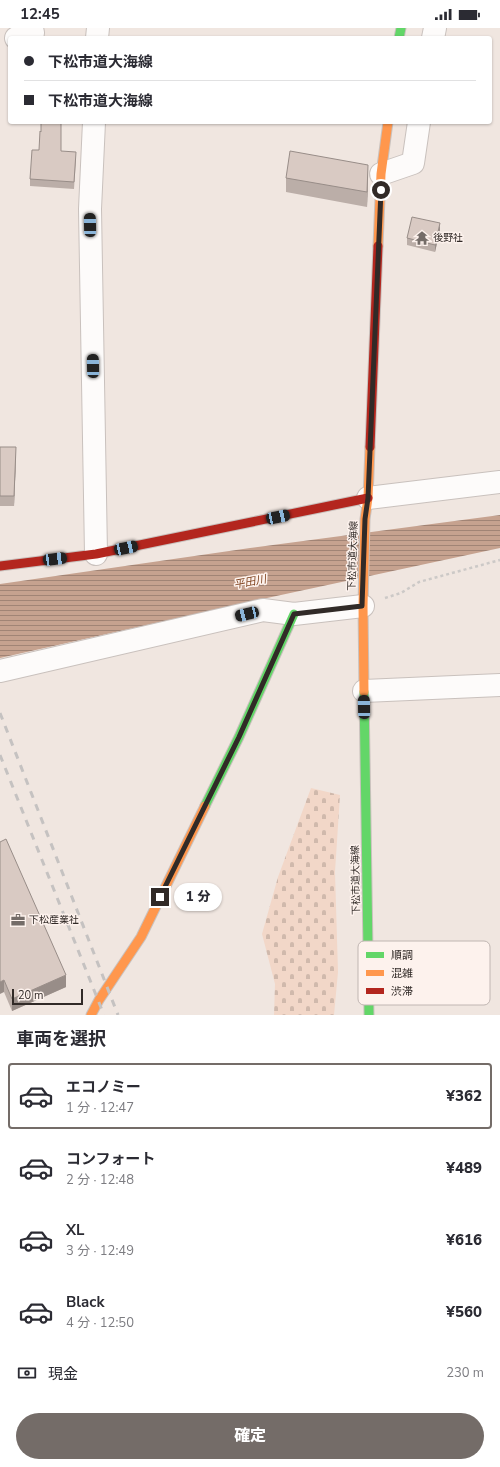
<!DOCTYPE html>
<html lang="ja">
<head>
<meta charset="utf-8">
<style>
	body { margin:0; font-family:"Nunito Sans","Noto Sans JP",sans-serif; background:#f7f7f7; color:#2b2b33; height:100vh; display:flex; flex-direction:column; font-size:15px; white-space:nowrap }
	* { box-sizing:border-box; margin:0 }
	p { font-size:13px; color:#7c7c81 }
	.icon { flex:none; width:22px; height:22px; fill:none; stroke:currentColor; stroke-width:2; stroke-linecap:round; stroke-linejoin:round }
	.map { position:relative; height:987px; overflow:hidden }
	.details { display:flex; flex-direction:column; background:#fff; flex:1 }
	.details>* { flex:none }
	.banner { position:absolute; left:8px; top:8px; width:484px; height:88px; border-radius:4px; box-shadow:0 1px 3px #0004; display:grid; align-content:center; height:88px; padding:0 16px; background:#fff }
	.scale { position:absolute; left:12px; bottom:10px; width:71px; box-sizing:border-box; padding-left:4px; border:2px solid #312a27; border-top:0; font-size:11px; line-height:14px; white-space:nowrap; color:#312a27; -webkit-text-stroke:3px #fdf2ed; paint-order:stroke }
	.end { position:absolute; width:18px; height:18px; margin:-9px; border:5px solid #312a27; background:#fff; box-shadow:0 0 0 2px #fff }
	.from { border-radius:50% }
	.bubble { position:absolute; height:28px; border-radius:14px; background:#fff; box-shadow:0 1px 3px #0004; font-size:13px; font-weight:800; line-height:28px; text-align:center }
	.car { position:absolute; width:12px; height:24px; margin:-12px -6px; border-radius:5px; box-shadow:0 0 3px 1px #0007; background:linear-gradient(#222 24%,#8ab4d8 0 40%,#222 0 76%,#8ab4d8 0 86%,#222 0) }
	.banner b { display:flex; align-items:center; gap:14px; height:38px; font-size:15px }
	.banner b+b { border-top:1px solid #e1e1e2 }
	.banner i { width:10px; height:10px; background:#2b2b33 }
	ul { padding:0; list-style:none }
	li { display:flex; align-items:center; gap:12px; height:66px; margin:0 8px 6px; padding:0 8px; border:2px solid transparent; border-radius:4px }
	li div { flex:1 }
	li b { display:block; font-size:15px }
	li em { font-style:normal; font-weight:800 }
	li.selected { border-color:#746c68 }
	li>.icon { width:36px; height:36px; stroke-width:1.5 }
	h2 { padding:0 16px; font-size:18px; line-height:48px }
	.pay { display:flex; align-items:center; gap:10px; height:44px; padding:0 16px; font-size:15px }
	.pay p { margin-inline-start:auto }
	.cta { display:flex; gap:8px; margin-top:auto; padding:8px 16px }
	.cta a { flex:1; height:46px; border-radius:24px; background:#746c68; color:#fff; font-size:16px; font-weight:800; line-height:46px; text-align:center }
	.status { display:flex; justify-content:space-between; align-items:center; height:28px; padding:0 20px; background:#fff; direction:ltr }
	.status svg { height:11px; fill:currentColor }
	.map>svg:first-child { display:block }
</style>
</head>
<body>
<div class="status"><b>12:45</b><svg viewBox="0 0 49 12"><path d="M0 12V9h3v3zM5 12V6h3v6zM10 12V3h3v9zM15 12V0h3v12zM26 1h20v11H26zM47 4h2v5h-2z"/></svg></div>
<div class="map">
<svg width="500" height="987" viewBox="0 0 500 987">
	<defs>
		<pattern id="cemetery-stones" width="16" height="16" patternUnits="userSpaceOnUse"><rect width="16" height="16" fill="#f2d7c8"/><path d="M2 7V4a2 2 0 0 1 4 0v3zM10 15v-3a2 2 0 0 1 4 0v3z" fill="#d0b9ac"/></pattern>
		<pattern id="water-rules" width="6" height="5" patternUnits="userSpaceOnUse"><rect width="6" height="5" fill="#c6a28f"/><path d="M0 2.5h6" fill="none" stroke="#a18475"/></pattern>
	</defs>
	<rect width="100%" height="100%" fill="#f0e6e0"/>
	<!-- cemetery -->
	<polygon fill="url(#cemetery-stones)" points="311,760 340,767 335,844 338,944 334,987 274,987 275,956 262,906 278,849"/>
	<!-- water -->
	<polygon fill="url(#water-rules)" points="500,487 500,520 267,570 0,630 0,556 250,520"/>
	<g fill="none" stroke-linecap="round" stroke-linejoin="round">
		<defs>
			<g id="street">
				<polyline points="16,10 33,5 32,0"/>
				<polyline points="97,10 98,0"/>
				<polyline points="433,10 435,0"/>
				<polyline points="94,94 90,181 96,526"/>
				<polyline points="381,146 413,135 419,94"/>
				<polyline points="368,470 500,454"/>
				<polyline points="0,643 263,582 294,586 363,578"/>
				<polyline points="364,663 500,657"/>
			</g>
			<g id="fast">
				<polyline points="399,10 401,0"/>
				<polyline points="364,664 369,987"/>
				<polyline points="205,778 239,709 294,586"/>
			</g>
			<g id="slow">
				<polyline points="378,218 381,146 388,94"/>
				<polyline points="364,664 363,578 365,491 368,470 370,419"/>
				<polyline points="91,987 99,972 141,909 205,778"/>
			</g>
			<g id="jam">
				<polyline points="370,419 378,218"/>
				<polyline points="0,538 96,526 368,470"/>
			</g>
		</defs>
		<!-- street casing -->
		<use href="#street" stroke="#c9c1bd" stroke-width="24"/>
		<!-- fast casing -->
		<use href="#fast" stroke="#c9c1bd" stroke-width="11"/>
		<!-- slow casing -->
		<use href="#slow" stroke="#c9c1bd" stroke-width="11"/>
		<!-- jam casing -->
		<use href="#jam" stroke="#c9c1bd" stroke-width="11"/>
		<!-- path -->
		<polyline stroke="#ccc9c7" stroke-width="2.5" stroke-dasharray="3 3" stroke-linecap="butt" points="385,570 401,565 419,554 500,532"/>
		<!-- street -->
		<use href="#street" stroke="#fdfbfa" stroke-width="22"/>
		<!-- fast -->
		<use href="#fast" stroke="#63d668" stroke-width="9"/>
		<!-- slow -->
		<use href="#slow" stroke="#ff974d" stroke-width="9"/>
		<!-- jam -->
		<use href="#jam" stroke="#b3261e" stroke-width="9"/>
		<!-- rail -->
		<g stroke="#c5c2c1" stroke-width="3" stroke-dasharray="7 7" stroke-linecap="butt">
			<polyline points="0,685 118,987"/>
			<polyline points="0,727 104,987"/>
		</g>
	</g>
	<!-- wall -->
	<g fill="#bbaea8">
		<polygon points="61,123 76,131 74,161 30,158 30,151"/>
		<polygon points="286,150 368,152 367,179 286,164"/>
		<polygon points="440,202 435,224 407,217 407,210"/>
		<polygon points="0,419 16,429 14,478 0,478"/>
		<polygon points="0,814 66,959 12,983 4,964"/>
	</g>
	<!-- shaded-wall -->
	<g fill="#988d88">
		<polygon points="368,137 368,152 367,179 367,164"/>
		<polygon points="440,195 440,202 435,224 435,217"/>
		<polygon points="16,419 16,429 14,478 14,468"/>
		<polygon points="66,947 66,959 12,983 12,971"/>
		<polygon points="4,952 4,964 0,966 0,954"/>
	</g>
	<!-- building -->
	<g fill="#d9cac3" stroke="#988d88">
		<polygon points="41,94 61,94 61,123 76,124 74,154 30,151 32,122 39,122 40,103 41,104"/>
		<polygon points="290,123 368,137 367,164 286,150"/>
		<polygon points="412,189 440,195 435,217 407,210"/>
		<polygon points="0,419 16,419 14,468 0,468"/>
		<polygon points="6,811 66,947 12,971 4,952 0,954 0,814"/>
	</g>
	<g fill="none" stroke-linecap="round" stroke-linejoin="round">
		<!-- route -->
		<polyline stroke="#312a27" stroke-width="5" points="160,869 239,709 294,586 362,578 365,491 368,470 381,162"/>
	</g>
	<!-- icons -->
	<defs>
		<symbol id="temple-bare" viewBox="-9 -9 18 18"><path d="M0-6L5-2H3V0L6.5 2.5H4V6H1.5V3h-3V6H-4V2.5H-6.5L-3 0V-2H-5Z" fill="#746c68" stroke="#fdf2ed" stroke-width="2.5" paint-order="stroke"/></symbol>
		<symbol id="office-bare" viewBox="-9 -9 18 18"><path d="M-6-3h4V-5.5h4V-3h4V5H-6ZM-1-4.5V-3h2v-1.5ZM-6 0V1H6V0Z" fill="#746c68" stroke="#fdf2ed" stroke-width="2.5" paint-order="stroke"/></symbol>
	</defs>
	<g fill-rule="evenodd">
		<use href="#temple-bare" x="412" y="200" width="20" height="20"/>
		<use href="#office-bare" x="8" y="882" width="20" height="20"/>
	</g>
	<g text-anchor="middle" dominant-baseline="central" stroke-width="3" stroke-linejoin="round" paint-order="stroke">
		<!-- poi labels -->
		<g font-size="10" fill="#312a27" stroke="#fdf2ed" text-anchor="start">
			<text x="433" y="210">後野社</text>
			<text x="29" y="892">下松産業社</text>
		</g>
		<!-- street labels -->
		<g font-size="10" fill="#312a27" stroke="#fdf2ed">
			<text transform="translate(353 528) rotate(-88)">下松市道大海線</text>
			<text transform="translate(356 852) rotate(-91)">下松市道大海線</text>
		</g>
		<!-- water labels -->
		<g font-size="11" font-style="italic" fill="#7d3f1a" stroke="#fdf2ed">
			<text transform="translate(250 554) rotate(-11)">平田川</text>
		</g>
	</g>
	<!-- legend -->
	<rect x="358" y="913" width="132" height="64" rx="6" fill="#fdf2ed" stroke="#c0b6b2" stroke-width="1"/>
	<rect x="366" y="924" width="18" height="6" fill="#63d668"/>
	<rect x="366" y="942" width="18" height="6" fill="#ff974d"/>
	<rect x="366" y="960" width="18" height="6" fill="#b3261e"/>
	<g font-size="11" fill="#312a27">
		<text x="391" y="931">順調</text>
		<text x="391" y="949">混雑</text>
		<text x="391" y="967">渋滞</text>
	</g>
</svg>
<div class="scale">20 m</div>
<i class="end from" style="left:381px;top:162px"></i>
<i class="end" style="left:160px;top:869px"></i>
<div class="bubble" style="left:174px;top:855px;width:48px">1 分</div>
<i class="car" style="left:90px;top:197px;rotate:359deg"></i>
<i class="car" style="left:93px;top:338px;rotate:359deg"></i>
<i class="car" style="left:278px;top:489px;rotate:78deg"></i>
<i class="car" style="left:126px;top:520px;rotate:78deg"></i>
<i class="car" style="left:55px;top:531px;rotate:83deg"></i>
<i class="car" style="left:247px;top:586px;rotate:257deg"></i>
<i class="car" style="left:364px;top:679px;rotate:359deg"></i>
<div class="banner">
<b><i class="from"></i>下松市道大海線</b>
<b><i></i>下松市道大海線</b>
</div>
</div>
<section class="details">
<h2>車両を選択</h2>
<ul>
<li class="selected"><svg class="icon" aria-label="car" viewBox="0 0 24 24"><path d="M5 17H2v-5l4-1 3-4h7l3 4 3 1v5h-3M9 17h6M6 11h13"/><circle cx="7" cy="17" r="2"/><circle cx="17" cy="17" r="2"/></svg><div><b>エコノミー</b><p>1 分 · 12:47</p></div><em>¥362</em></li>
<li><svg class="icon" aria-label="car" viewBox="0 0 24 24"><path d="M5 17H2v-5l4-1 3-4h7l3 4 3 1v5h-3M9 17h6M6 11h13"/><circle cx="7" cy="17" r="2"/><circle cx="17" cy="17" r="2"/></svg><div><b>コンフォート</b><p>2 分 · 12:48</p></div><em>¥489</em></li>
<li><svg class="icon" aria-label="car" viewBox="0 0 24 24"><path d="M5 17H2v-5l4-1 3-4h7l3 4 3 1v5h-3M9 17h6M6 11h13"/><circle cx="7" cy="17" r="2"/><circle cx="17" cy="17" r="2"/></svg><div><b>XL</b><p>3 分 · 12:49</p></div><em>¥616</em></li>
<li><svg class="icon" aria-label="car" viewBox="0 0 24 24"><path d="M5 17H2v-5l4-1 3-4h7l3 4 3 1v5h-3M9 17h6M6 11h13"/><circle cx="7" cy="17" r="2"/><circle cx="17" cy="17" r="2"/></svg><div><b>Black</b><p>4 分 · 12:50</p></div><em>¥560</em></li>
</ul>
<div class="pay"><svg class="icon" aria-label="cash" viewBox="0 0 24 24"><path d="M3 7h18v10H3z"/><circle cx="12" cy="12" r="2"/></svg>現金<p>230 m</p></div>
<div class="cta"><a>確定</a></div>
</section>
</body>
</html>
